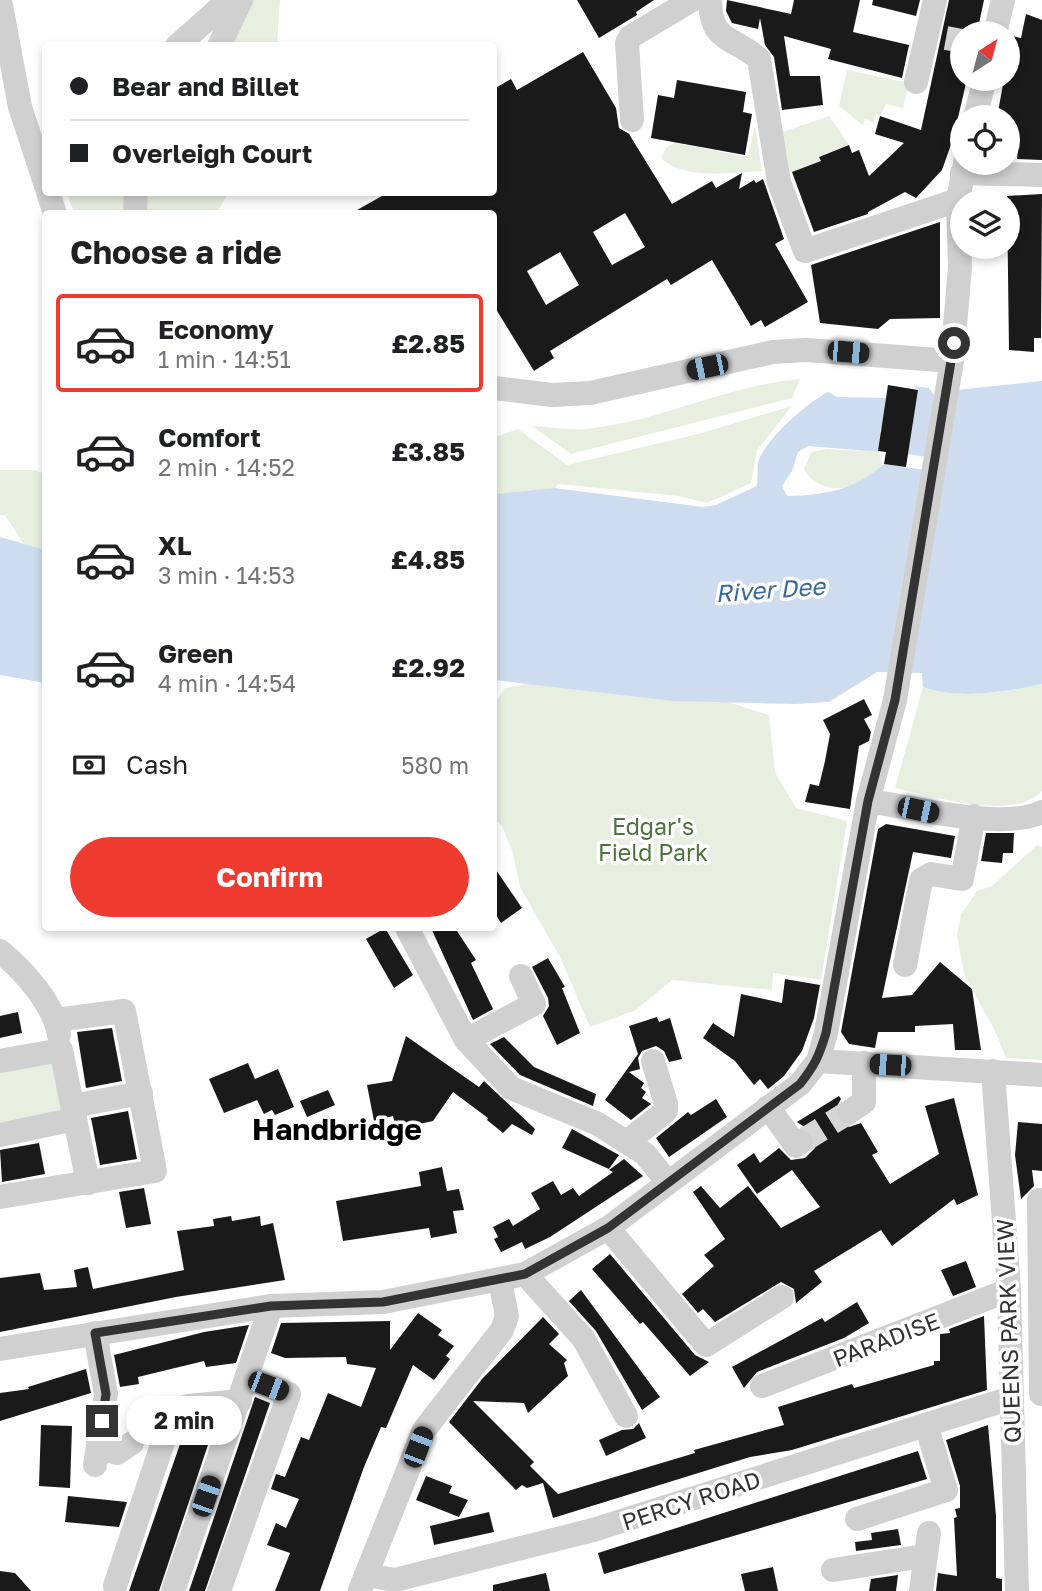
<!DOCTYPE html>
<html lang="en">
<head>
<meta charset="utf-8">
<style>
	body { margin:0; font-family:"Golos Text",sans-serif; background:#f6f6f6; color:#202124; height:100vh; display:flex; flex-direction:column; font-size:26px; white-space:nowrap }
	* { box-sizing:border-box; margin:0 }
	p { font-size:23px; color:#757577 }
	.icon { flex:none; width:38px; height:38px; fill:none; stroke:currentColor; stroke-width:2; stroke-linecap:round; stroke-linejoin:round }
	.map { position:relative; flex:1; overflow:hidden }
	.drawer { position:absolute; left:42px; top:210px; width:455px; height:721px; display:flex; flex-direction:column; background:#fff; border-radius:7px; box-shadow:0 4px 10px #0003 }
	.drawer>* { flex:none }
	.hud { position:absolute; left:42px; top:42px; width:455px; height:154px; border-radius:7px; box-shadow:0 4px 10px #0003; display:grid; align-content:center; height:154px; padding:0 28px; background:#fff }
	.needle { width:46px; rotate:36deg }
	.tools { position:absolute; left:950px; top:21px; display:grid; gap:14px }
	.tools a { display:grid; place-items:center; width:70px; height:70px; border-radius:50%; background:#fff; box-shadow:0 4px 10px #0003; font-size:35px }
	.end { position:absolute; width:32px; height:32px; margin:-16px; border:9px solid #333; background:#fff; box-shadow:0 0 0 4px #fff }
	.from { border-radius:50% }
	.bubble { position:absolute; height:49px; border-radius:24px; background:#fff; box-shadow:0 4px 10px #0003; font-size:23px; font-weight:700; line-height:49px; text-align:center }
	.car { position:absolute; width:21px; height:42px; margin:-21px -10px; border-radius:9px; box-shadow:0 0 5px 2px #0007; background:linear-gradient(#222 24%,#8ab4d8 0 40%,#222 0 76%,#8ab4d8 0 86%,#222 0) }
	.hud b { display:flex; align-items:center; gap:24px; height:66px; font-size:26px }
	.hud b+b { border-top:2px solid #e0e0e0 }
	.hud i { width:18px; height:18px; background:#202124 }
	ul { padding:0; list-style:none }
	li { display:flex; align-items:center; gap:21px; height:98px; margin:0 14px 10px; padding:0 14px; border:4px solid transparent; border-radius:7px }
	li div { flex:1 }
	li b { display:block; font-size:26px }
	li em { font-style:normal; font-weight:700 }
	li.on { border-color:#ef3b2f }
	li>.icon { width:63px; height:63px; stroke-width:1.5 }
	h2 { padding:0 28px; font-size:32px; line-height:84px }
	.pay { display:flex; align-items:center; gap:18px; height:77px; padding:0 28px; font-size:26px }
	.pay p { margin-inline-start:auto }
	.action { display:flex; gap:14px; margin-top:auto; padding:14px 28px }
	.action a { flex:1; height:80px; border-radius:42px; background:#ef3b2f; color:#fff; font-size:28px; font-weight:700; line-height:80px; text-align:center }
	.map>svg:first-child { display:block }
</style>
</head>
<body>
<div class="map">
<svg width="1042" height="1591" viewBox="0 0 1042 1591">
	<rect width="100%" height="100%" fill="#fff"/>
	<!-- green -->
	<g fill="#e7efe1">
		<polygon points="250,0 280,0 277,45 226,46"/>
		<polygon points="847,70 909,83 903,108 886,104 880,116 876,114 874,122 865,119 863,125 839,106"/>
		<polygon points="829,116 849,145 819,156 821,161 790,173 783,132"/>
		<path d="M755 125 762 171C732 173 683 180 661 158L666 148 675 143 748 157Z"/>
		<polygon points="67,193 127,193 125,213 74,213"/>
		<polygon points="142,193 228,193 217,213 139,214"/>
		<path d="M800 379 792 398 571 454 532 426C550 427 569 430 586 429 659 422 728 385 800 379Z"/>
		<polygon points="792,406 757,450 751,483 707,503 678,496 558,484 555,488 494,494 494,437 518,429 567,465 698,434"/>
		<path d="M827 449 879 452 882 465C863 492 822 498 804 470L811 452Z"/>
		<polygon points="0,470 34,470 45,474 45,550 24,544 5,515 0,515"/>
		<polygon points="530,683 725,701 769,715 775,772 796,808 847,821 821,980 773,973 772,990 672,980 636,1010 590,1027 561,959 520,887 513,853 502,826 494,819 494,704 505,688"/>
		<path d="M1042 684V791C1015 822 931 796 895 788L923 687C958 700 1006 692 1042 684Z"/>
		<polygon points="1037,845 1042,847 1042,1060 1006,1058 995,1031 964,974 957,935 961,915 977,891 992,886"/>
		<polygon points="54,1059 66,1112 0,1126 0,1068"/>
	</g>
	<!-- water -->
	<g fill="#cdddef">
		<path d="M1042 381V684C1006 692 958 700 923 687L922 673 877 672 829 702 795 704 673 701 494 680V494L555 488 703 507 716 505 757 486C758 479 757 470 758 463 763 441 808 402 828 392L837 397 895 398 889 428 881 427 880 432 888 434 879 452 808 446 798 452 792 471 782 486 787 496C826 495 855 490 884 464L925 470 957 390Z"/>
		<polygon points="914,386 929,388 935,397 927,457 908,454 918,390"/>
		<polygon points="0,537 45,550 45,683 0,675"/>
	</g>
	<!-- building -->
	<g fill="#1a1a1a" fill-rule="evenodd">
		<polygon points="577,0 654,0 636,12 637,15 599,38"/>
		<polygon points="727,0 791,14 794,0 860,0 853,32 909,45 902,78 828,59 831,49 784,36 790,76 820,76 823,105 782,110 774,57 765,45 760,18 758,29 732,23 726,11"/>
		<polygon points="873,0 920,0 916,16 872,5"/>
		<polygon points="949,0 984,0 977,33 962,33 962,79 967,79 953,139 942,170 916,198 905,192 868,212 868,214 814,232 792,172 821,161 819,157 849,145 852,153 859,150 869,176 904,143 875,134 880,116 921,130"/>
		<polygon points="1026,14 1042,20 1042,160 1017,159 1018,149 1008,147 1008,117 997,117 1004,79 1008,79 1012,36 1021,38"/>
		<path d="M583 52 616 108 619 128 631 135 629 134 672 204 712 181 716 188 742 173 739 189 754 180 756 183 763 179 784 239 775 244 808 302 765 327 761 320 751 326 712 260 671 285 667 279 550 351 554 358 534 371 494 306V214H350L389 192H494V89L511 79 517 90ZM625 213 645 247 612 265 593 232ZM560 252 579 285 546 305 527 271Z"/>
		<polygon points="677,80 746,92 743,112 752,114 745,155 651,138 658,95 674,98"/>
		<polygon points="1042,194 1041,338 1034,338 1034,352 1009,350 1007,196"/>
		<polygon points="940,222 940,318 890,319 878,329 820,323 811,265"/>
		<polygon points="888,385 918,390 906,467 884,464 886,452 878,451"/>
		<polygon points="864,699 872,715 864,719 871,732 869,741 859,746 850,809 805,802 810,784 819,786 825,761 830,734 823,720"/>
		<polygon points="886,824 955,836 951,858 913,852 882,998 912,995 940,962 972,989 981,1050 955,1050 953,1024 915,1026 915,1032 878,1032 875,1048 849,1044 841,1032 878,829"/>
		<polygon points="986,833 1014,833 1013,853 1003,853 1002,863 981,861"/>
		<polygon points="494,867 522,908 501,923 494,912"/>
		<polygon points="385,928 413,975 394,988 366,939"/>
		<polygon points="431,928 455,928 476,960 471,963 493,1009 473,1020"/>
		<polygon points="548,958 565,987 562,988 580,1033 557,1045 543,1016 549,1006 548,998 532,967"/>
		<polygon points="785,979 820,985 814,1018 802,1051 784,1076 768,1089 760,1079 754,1085 735,1061 703,1038 713,1023 734,1037 741,994 782,1003"/>
		<polygon points="18,1012 22,1033 0,1038 0,1016"/>
		<polygon points="657,1017 659,1022 670,1018 682,1059 669,1062 664,1051 656,1046 642,1051 638,1058 640,1069 629,1072 644,1083 641,1088 646,1092 642,1098 651,1104 631,1120 605,1100 638,1054 629,1026"/>
		<polygon points="112,1028 122,1081 86,1088 77,1032"/>
		<polygon points="406,1036 479,1087 484,1081 535,1129 532,1135 512,1124 503,1133 487,1120 488,1118 453,1092 433,1121 396,1129 393,1116 374,1121 367,1085 392,1081"/>
		<polygon points="504,1037 534,1067 596,1094 593,1106 520,1075 490,1044"/>
		<polygon points="248,1063 255,1079 278,1069 294,1107 275,1115 272,1110 264,1114 257,1100 224,1113 209,1079"/>
		<polygon points="328,1090 335,1105 307,1117 300,1101"/>
		<polygon points="839,1096 841,1099 834,1112 836,1120 849,1127 861,1123 878,1152 872,1155 890,1184 939,1154 925,1106 954,1098 978,1195 957,1205 954,1199 892,1246 881,1230 814,1271 822,1282 796,1303 794,1289 781,1282 715,1322 703,1309 698,1313 682,1294 714,1266 704,1255 725,1239 693,1192 701,1186 720,1208 748,1186 781,1228 820,1207 792,1170 757,1194 737,1165 754,1153 760,1163 779,1148 791,1160 805,1158 815,1148 816,1139 812,1132 797,1122"/>
		<polygon points="716,1099 727,1117 669,1157 656,1138 688,1112 691,1115"/>
		<polygon points="128,1111 137,1159 100,1165 91,1118"/>
		<polygon points="1018,1122 1042,1124 1042,1171 1032,1170 1034,1186 1021,1199 1015,1155"/>
		<polygon points="572,1129 619,1155 609,1169 562,1148"/>
		<polygon points="39,1143 45,1174 2,1182 0,1150"/>
		<polygon points="624,1159 643,1176 550,1237 525,1249 522,1242 501,1252 494,1239 498,1237 493,1227 509,1219 513,1226 540,1209 531,1193 553,1181 561,1195 573,1188 579,1196 613,1172 609,1170"/>
		<polygon points="442,1167 447,1191 459,1189 464,1210 453,1211 457,1233 431,1238 429,1228 343,1241 336,1201 421,1186 419,1172"/>
		<polygon points="144,1188 151,1224 126,1228 119,1192"/>
		<polygon points="231,1216 232,1221 260,1216 261,1226 273,1223 285,1280 176,1297 0,1332 0,1278 40,1273 44,1290 77,1287 74,1270 88,1267 93,1289 184,1270 177,1231 214,1226 213,1219"/>
		<polygon points="610,1254 695,1355 709,1362 690,1376 643,1322 640,1324 592,1269"/>
		<polygon points="966,1261 976,1287 953,1296 941,1270"/>
		<polygon points="581,1290 660,1397 642,1410 596,1331 569,1301"/>
		<polygon points="857,1302 869,1323 844,1338 757,1372 744,1388 732,1367 822,1318 825,1322"/>
		<polygon points="418,1313 442,1330 438,1335 454,1346 446,1356 450,1359 434,1380 413,1365 386,1428 381,1427 364,1467 320,1591 275,1591 290,1553 267,1545 276,1523 286,1528 299,1499 271,1489 276,1474 285,1477 301,1437 309,1440 328,1393 361,1407 376,1368 347,1364 346,1357 285,1358 271,1353 281,1323 390,1321 390,1350"/>
		<polygon points="984,1316 987,1390 792,1450 750,1457 553,1518 543,1483 527,1488 522,1485 516,1490 449,1422 482,1379 543,1317 559,1334 549,1344 567,1360 564,1363 568,1376 528,1413 524,1403 473,1401 534,1462 530,1466 558,1494 695,1453 694,1450 784,1425 778,1407 852,1384 854,1388 934,1365 934,1361 940,1361 940,1334 950,1333 949,1329"/>
		<polygon points="249,1325 236,1363 206,1367 204,1361 138,1377 139,1384 120,1387 114,1355 204,1332"/>
		<polygon points="86,1369 91,1393 0,1421 0,1393 29,1389 28,1387"/>
		<polygon points="255,1397 270,1403 205,1591 189,1591"/>
		<polygon points="217,1418 159,1591 129,1591 187,1424"/>
		<polygon points="639,1423 646,1438 606,1456 599,1440 622,1430 633,1429"/>
		<polygon points="41,1425 72,1426 70,1488 39,1486"/>
		<polygon points="988,1425 996,1516 996,1578 1002,1579 1002,1591 936,1591 938,1573 957,1576 954,1518 957,1517 955,1509 960,1508 960,1486 946,1440"/>
		<polygon points="918,1451 927,1479 604,1574 598,1553"/>
		<polygon points="426,1476 452,1486 449,1493 468,1500 459,1517 416,1500"/>
		<polygon points="68,1496 108,1500 127,1502 119,1527 65,1522"/>
		<polygon points="489,1512 494,1532 434,1545 430,1526"/>
		<polygon points="898,1529 901,1545 856,1551 855,1542 872,1540 871,1533"/>
		<polygon points="773,1567 778,1591 745,1591 741,1574"/>
		<polygon points="0,1571 15,1573 31,1591 0,1591"/>
		<polygon points="546,1573 550,1591 493,1591 493,1585"/>
		<polygon points="898,1575 896,1591 869,1591 871,1579"/>
	</g>
	<g fill="none" stroke-linecap="round" stroke-linejoin="round">
		<!-- minor-tunnel -->
		<g stroke="#d6d6d6" stroke-width="24" stroke-dasharray="24 12" stroke-linecap="butt">
			<polyline points="946,38 962,41"/>
			<polyline points="801,1142 849,1112"/>
		</g>
		<!-- minor -->
		<g stroke="#d0d0d0" stroke-width="24">
			<polyline points="0,0 20,107 46,186"/>
			<path d="M710 0C711 44 732 35 759 59L779 182 805 251 958 200"/>
			<polyline points="995,33 1003,0"/>
			<polyline points="177,46 229,0"/>
			<polyline points="219,46 241,0"/>
			<polyline points="916,82 935,0"/>
			<polyline points="975,117 985,79"/>
			<polyline points="632,120 627,43 630,37 692,0"/>
			<polyline points="962,173 1042,175"/>
			<polyline points="48,192 55,214"/>
			<polyline points="135,214 136,192"/>
			<polyline points="494,388 552,395 590,393 773,352 806,350 952,361"/>
			<path d="M868 801C913 807 1002 831 1042 812"/>
			<polyline points="407,928 466,1040 511,1088 598,1124 645,1154 667,1181"/>
			<path d="M0 951C24 971 54 1004 59 1035"/>
			<polyline points="905,965 921,880 931,874 962,879 974,816"/>
			<polyline points="466,1040 534,1004 521,976"/>
			<polyline points="0,1061 61,1050 88,1183"/>
			<polyline points="818,1061 1042,1075"/>
			<polyline points="993,1071 1009,1290 1017,1591"/>
			<polyline points="73,1106 141,1093"/>
			<polyline points="768,1107 796,1146 801,1142"/>
			<polyline points="849,1112 864,1102 864,1063"/>
			<polyline points="0,1135 75,1119"/>
			<polyline points="627,1142 666,1111 666,1104 653,1061"/>
			<polyline points="0,1197 155,1171 124,1011 56,1020"/>
			<polyline points="1039,1200 1041,1394"/>
			<polyline points="608,1228 706,1345 782,1297"/>
			<polyline points="525,1274 583,1338 626,1416"/>
			<polyline points="95,1333 106,1394 95,1465"/>
			<polyline points="0,1349 271,1306 383,1302 525,1274 608,1228 800,1084 818,1061 826,1033 868,801 895,700 952,361 960,267 958,200 965,163"/>
			<polyline points="762,1386 1009,1290"/>
			<polyline points="99,1448 117,1453 132,1443"/>
			<polyline points="857,1519 946,1490 926,1425"/>
			<polyline points="833,1570 925,1556"/>
			<polyline points="366,1575 395,1580 593,1530 1011,1398"/>
			<polyline points="115,1586 172,1415 188,1406 240,1401"/>
			<polyline points="360,1590 424,1430 502,1330 507,1316 500,1281"/>
			<polyline points="173,1591 271,1306"/>
			<polyline points="219,1591 289,1394 248,1378"/>
			<polyline points="921,1591 929,1533"/>
		</g>
	</g>
	<g fill="none" stroke-linecap="round" stroke-linejoin="round">
		<!-- route -->
		<path stroke="#333" stroke-width="9" d="M102 1421 106 1394 95 1333 271 1306 383 1302 525 1274 608 1228 800 1084C815 1065 819 1056 826 1033L868 801 895 700 954 343"/>
	</g>
	<g text-anchor="middle" dominant-baseline="central" stroke-width="7" stroke-linejoin="round" paint-order="stroke">
		<!-- park labels -->
		<g font-size="23" fill="#4e723c" stroke="#fff">
			<text x="653" y="826">Edgar's<tspan x="653" dy="26">Field Park</tspan></text>
		</g>
		<!-- street labels -->
		<g font-size="23" fill="#333" stroke="#fff">
			<text transform="translate(1008 1331) rotate(-92)">QUEENS PARK VIEW</text>
			<text transform="translate(886 1339) rotate(-21)">PARADISE</text>
			<text transform="translate(691 1500) rotate(-18)">PERCY ROAD</text>
		</g>
		<!-- water labels -->
		<g font-size="24" font-style="italic" fill="#3a699b" stroke="#fff">
			<text transform="translate(770 589) rotate(-4)">River Dee</text>
		</g>
		<!-- district labels -->
		<g font-size="30" font-weight="bold" fill="#000" stroke="#fff">
			<text x="337" y="1129">Handbridge</text>
		</g>
	</g>
</svg>
<div class="tools">
<a><svg class="needle" viewBox="-14 -14 28 28"><path d="M0-13l5 13h-10z" fill="#e53935"/><path d="M0 13l5-13h-10z" fill="#757577"/></svg></a>
<a><svg class="icon" aria-label="locate" viewBox="0 0 24 24"><circle cx="12" cy="12" r="6"/><path d="M12 2v4M12 18v4M2 12h4M18 12h4"/></svg></a>
<a><svg class="icon" aria-label="layers" viewBox="0 0 24 24"><path d="M12 4l9 5-9 5-9-5zM3 14l9 5 9-5"/></svg></a>
</div>
<i class="end from" style="left:954px;top:343px"></i>
<i class="end" style="left:102px;top:1421px"></i>
<div class="bubble" style="left:126px;top:1396px;width:116px">2 min</div>
<i class="car" style="left:848px;top:352px;rotate:95deg"></i>
<i class="car" style="left:707px;top:367px;rotate:258deg"></i>
<i class="car" style="left:918px;top:810px;rotate:102deg"></i>
<i class="car" style="left:890px;top:1065px;rotate:273deg"></i>
<i class="car" style="left:268px;top:1386px;rotate:111deg"></i>
<i class="car" style="left:418px;top:1447px;rotate:21deg"></i>
<i class="car" style="left:206px;top:1496px;rotate:19deg"></i>
<div class="hud">
<b><i class="from"></i>Bear and Billet</b>
<b><i></i>Overleigh Court</b>
</div>
<section class="drawer">
<h2>Choose a ride</h2>
<ul>
<li class="on"><svg class="icon" aria-label="car" viewBox="0 0 24 24"><path d="M5 17H2v-5l4-1 3-4h7l3 4 3 1v5h-3M9 17h6M6 11h13"/><circle cx="7" cy="17" r="2"/><circle cx="17" cy="17" r="2"/></svg><div><b>Economy</b><p>1 min · 14:51</p></div><em>£2.85</em></li>
<li><svg class="icon" aria-label="car" viewBox="0 0 24 24"><path d="M5 17H2v-5l4-1 3-4h7l3 4 3 1v5h-3M9 17h6M6 11h13"/><circle cx="7" cy="17" r="2"/><circle cx="17" cy="17" r="2"/></svg><div><b>Comfort</b><p>2 min · 14:52</p></div><em>£3.85</em></li>
<li><svg class="icon" aria-label="car" viewBox="0 0 24 24"><path d="M5 17H2v-5l4-1 3-4h7l3 4 3 1v5h-3M9 17h6M6 11h13"/><circle cx="7" cy="17" r="2"/><circle cx="17" cy="17" r="2"/></svg><div><b>XL</b><p>3 min · 14:53</p></div><em>£4.85</em></li>
<li><svg class="icon" aria-label="car" viewBox="0 0 24 24"><path d="M5 17H2v-5l4-1 3-4h7l3 4 3 1v5h-3M9 17h6M6 11h13"/><circle cx="7" cy="17" r="2"/><circle cx="17" cy="17" r="2"/></svg><div><b>Green</b><p>4 min · 14:54</p></div><em>£2.92</em></li>
</ul>
<div class="pay"><svg class="icon" aria-label="cash" viewBox="0 0 24 24"><path d="M3 7h18v10H3z"/><circle cx="12" cy="12" r="2"/></svg>Cash<p>580 m</p></div>
<div class="action"><a>Confirm</a></div>
</section>
</div>
</body>
</html>
